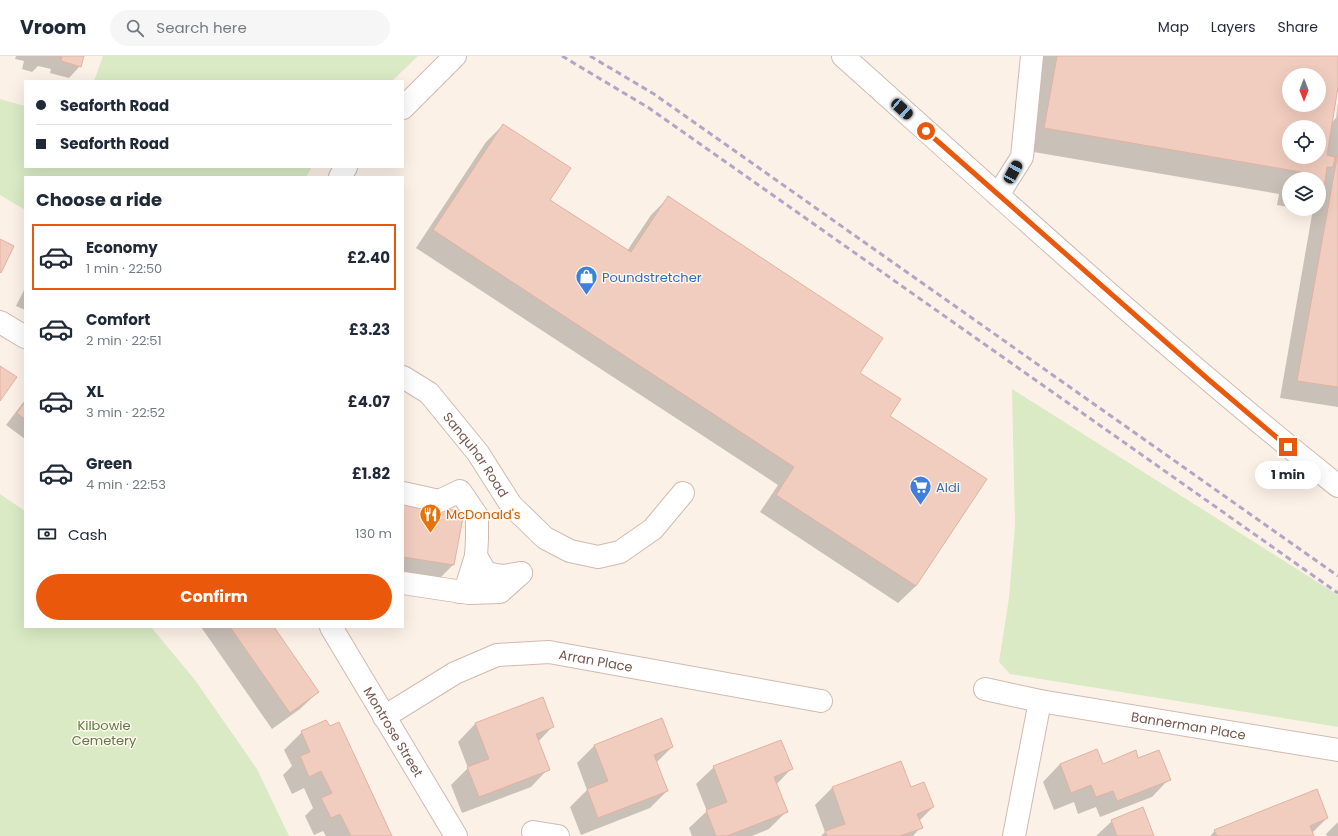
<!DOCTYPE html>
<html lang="en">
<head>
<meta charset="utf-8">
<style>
	body { margin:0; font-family:Poppins,sans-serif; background:#f6f6f7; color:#1f2937; height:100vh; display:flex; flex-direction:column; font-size:15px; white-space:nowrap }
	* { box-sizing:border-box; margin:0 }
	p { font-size:13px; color:#747a83 }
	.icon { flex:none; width:22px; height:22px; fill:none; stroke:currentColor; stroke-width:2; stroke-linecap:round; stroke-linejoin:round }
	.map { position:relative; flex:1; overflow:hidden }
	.drawer { position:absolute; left:24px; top:120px; width:380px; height:452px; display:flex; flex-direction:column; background:#fff; border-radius:0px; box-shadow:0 4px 16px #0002 }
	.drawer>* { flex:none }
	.guide { position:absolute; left:24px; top:24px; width:380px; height:88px; border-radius:0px; box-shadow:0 4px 16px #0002; display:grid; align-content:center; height:88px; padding:0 12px; background:#fff }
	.needle { width:26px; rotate:180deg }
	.buttons { position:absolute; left:1282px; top:12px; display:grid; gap:8px }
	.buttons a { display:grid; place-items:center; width:44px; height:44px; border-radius:50%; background:#fff; box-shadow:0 4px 16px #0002; font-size:20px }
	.end { position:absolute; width:18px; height:18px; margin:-9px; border:5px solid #ea580c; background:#fff; box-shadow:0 0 0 2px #fff }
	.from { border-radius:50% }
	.bubble { position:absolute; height:28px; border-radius:14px; background:#fff; box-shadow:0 4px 16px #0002; font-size:13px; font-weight:700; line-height:28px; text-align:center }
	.car { position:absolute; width:12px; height:24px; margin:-12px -6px; border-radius:5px; box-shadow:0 0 3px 1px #0007; background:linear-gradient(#222 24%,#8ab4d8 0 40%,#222 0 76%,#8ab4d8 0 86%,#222 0) }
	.guide b { display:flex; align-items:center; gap:14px; height:38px; font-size:15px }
	.guide b+b { border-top:1px solid #e0e1e3 }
	.guide i { width:10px; height:10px; background:#1f2937 }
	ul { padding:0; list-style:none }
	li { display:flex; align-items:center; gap:12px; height:66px; margin:0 8px 6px; padding:0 4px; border:2px solid transparent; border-radius:0px }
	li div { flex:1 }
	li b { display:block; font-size:15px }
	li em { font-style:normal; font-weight:700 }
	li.on { border-color:#ea580c }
	li>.icon { width:36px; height:36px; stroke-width:1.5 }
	h2 { padding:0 12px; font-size:18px; line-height:48px }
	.pay { display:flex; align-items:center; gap:10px; height:44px; padding:0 12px; font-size:15px }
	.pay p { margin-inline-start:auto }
	.primary-button { display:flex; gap:8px; margin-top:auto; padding:8px 12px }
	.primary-button a { flex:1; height:46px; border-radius:24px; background:#ea580c; color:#fff; font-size:16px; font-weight:700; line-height:46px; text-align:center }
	header { display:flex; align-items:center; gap:24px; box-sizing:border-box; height:56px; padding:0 20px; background:#fff; border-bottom:1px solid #e0e1e3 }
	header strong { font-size:19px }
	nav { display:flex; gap:22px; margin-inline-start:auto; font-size:14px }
	.search { width:280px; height:36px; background:#f6f6f7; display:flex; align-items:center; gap:10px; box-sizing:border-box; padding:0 14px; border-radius:22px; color:#747a83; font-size:15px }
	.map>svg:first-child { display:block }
</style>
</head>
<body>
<header>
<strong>Vroom</strong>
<div class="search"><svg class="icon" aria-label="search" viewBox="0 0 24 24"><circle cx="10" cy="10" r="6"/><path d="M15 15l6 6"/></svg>Search here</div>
<nav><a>Map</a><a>Layers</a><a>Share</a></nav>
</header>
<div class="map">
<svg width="1338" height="780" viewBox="0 0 1338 780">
	<rect width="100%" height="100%" fill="#fcf1e7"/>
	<!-- green -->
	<g fill="#d9eac5">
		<polygon points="103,0 418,0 392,25 94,25"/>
		<polygon points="0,43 25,50 25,111 312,111 306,121 25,121 25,154 0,139"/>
		<polygon points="1012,333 1338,539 1338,671 1010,618 999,606 1009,542 1015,469"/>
		<polygon points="0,438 25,455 25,571 151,571 195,624 257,713 289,780 0,780"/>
	</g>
	<!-- shadow -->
	<g fill="#0003" fill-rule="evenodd">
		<polygon points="16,0 83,0 80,10 69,22 50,17 51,13 38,10 32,16 22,13 24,5 15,3"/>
		<path d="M1039 0H1338V36H1336L1332 66 1336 62 1338 47V351L1280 342 1313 153H1319V123H1289V151L1277 149 1279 138 1022 94ZM1289 19H1319V49H1289ZM1289 71H1319V101H1289Z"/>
		<polygon points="503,69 549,144 627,195 651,159 668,142 859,317 889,360 985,423 916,530 898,547 760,456 778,429 416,192 486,86"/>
		<polygon points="25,232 25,254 16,250"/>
		<polygon points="25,344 25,383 6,369"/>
		<polygon points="403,446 463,456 453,509 436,526 403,521"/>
		<polygon points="201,571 272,571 318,636 300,653 272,673"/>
		<polygon points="542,643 553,670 538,686 548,713 531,731 462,757 451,729 468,712 458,686 475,668"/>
		<polygon points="661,664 672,691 656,707 667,735 650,752 581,779 570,751 587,734 577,707 594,690"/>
		<polygon points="302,676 391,780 326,780 323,775 314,779 305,760 313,752 304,732 292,738 283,719 292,710 284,694"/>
		<polygon points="1096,694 1102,709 1138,703 1169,723 1152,741 1100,761 1096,751 1078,758 1074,746 1054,754 1043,726 1060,708"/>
		<polygon points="714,711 791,713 776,729 786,756 769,773 752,780 692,780 689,772 707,755 696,728"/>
		<polygon points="832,732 910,733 933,751 919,765 921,771 913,780 821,780 825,776 815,749"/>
		<polygon points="1327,762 1312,777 1313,780 1210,780 1215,775"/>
		<polygon points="1112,765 1153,780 1096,780"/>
		<polygon points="1338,766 1338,780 1327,780 1326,778"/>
	</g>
	<!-- building -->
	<g fill="#f1cdbf" stroke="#e4b1a0" fill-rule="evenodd">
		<polygon points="57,0 84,0 81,11 61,5 62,1"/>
		<path d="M1057 0H1338V31L1327 99 1335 101 1333 111H1327L1324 132 1319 131V123H1300L1301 116 1044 72ZM1289 19H1319V49H1289ZM1289 71H1319V101H1289Z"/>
		<polygon points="503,68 571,112 550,144 631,196 668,140 883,282 860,317 901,343 890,360 987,423 916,530 776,439 794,411 433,174"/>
		<polygon points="1338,96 1338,331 1297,325"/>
		<polygon points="0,183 14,190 1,217 0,216"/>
		<polygon points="0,310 17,321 0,345"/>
		<polygon points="25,346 25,363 17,357"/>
		<polygon points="403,445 464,456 454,509 403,501"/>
		<polygon points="230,571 274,571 319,636 290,657"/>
		<polygon points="543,641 554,671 536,678 550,714 479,741 467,711 489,703 475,667"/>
		<polygon points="662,662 673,691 654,699 668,735 598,762 587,733 608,725 594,689"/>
		<polygon points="326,664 330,670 339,666 392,780 351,780 340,758 331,762 321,742 332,737 321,715 309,721 300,700 310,696 301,675"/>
		<polygon points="781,684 793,713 774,721 788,756 727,780 716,780 706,754 727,746 713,710"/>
		<polygon points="1097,693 1103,708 1136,694 1138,702 1159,694 1171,724 1117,745 1113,735 1096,741 1091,729 1071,737 1060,708"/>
		<polygon points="901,705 911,731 924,726 934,751 917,758 923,772 900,780 827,780 825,775 845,768 832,731"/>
		<polygon points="1317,733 1328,762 1310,770 1314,780 1217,780 1214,774"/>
		<polygon points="1143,751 1154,780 1117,780 1111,764"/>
	</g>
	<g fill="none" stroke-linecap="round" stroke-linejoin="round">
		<defs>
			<g id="minor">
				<path d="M843 0C1006 146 1167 294 1338 430"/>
				<polyline points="403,52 455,0"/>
				<polyline points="340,121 346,111"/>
				<polyline points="998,139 1022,101 1032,0"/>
				<polyline points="0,266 25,281"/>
				<path id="s1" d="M403 321 429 337 478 397 511 449 545 482 570 495 598 501 620 496 653 473 683 437"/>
				<polyline points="403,437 439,445 460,435 477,460 477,483 476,500 467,529 460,536"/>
				<polyline points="476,500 486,517 503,520 521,517"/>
				<polyline points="403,527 469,537 500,536 521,517"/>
				<path id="s2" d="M331 571 456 780"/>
				<polyline points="985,633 1040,645"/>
				<path id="s3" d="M384 661 455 617 497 599 549 596 821 645"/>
				<polyline points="533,776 558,780"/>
				<path id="s4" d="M1014 780 1040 645 1338 694"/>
			</g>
		</defs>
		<!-- minor casing -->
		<use href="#minor" stroke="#d0bab0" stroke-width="24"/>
		<!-- minor -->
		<use href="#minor" stroke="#fff" stroke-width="22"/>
		<!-- rail -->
		<g stroke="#b3a5c6" stroke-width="3" stroke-dasharray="6 4" stroke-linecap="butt">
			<polyline points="562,0 649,52 1338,537"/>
			<polyline points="590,0 654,38 1338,520"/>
		</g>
	</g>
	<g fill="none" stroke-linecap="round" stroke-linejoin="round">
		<!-- route -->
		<polyline stroke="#ea580c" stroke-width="5" points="926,75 1209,324 1288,391"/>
	</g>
	<!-- icons -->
	<defs>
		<symbol id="shop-pin" viewBox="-11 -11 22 30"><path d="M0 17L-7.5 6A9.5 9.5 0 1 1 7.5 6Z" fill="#3f7fe0" stroke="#fff6ee"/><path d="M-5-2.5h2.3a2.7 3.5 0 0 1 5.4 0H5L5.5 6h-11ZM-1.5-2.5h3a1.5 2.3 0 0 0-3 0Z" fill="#fff"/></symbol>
		<symbol id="supermarket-pin" viewBox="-11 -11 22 30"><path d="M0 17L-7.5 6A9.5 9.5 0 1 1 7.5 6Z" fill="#3f7fe0" stroke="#fff6ee"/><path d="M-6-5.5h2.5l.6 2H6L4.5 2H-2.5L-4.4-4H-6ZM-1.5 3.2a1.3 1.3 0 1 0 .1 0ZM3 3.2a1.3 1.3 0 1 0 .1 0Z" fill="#fff"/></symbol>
		<symbol id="restaurant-pin" viewBox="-11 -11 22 30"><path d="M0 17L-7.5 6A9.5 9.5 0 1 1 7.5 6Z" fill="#e8710a" stroke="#fff6ee"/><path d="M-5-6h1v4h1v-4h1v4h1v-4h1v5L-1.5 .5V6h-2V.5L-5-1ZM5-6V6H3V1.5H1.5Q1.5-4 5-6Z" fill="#fff"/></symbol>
	</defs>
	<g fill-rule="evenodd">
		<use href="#shop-pin" x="574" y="208" width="25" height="34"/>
		<use href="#supermarket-pin" x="908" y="418" width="25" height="34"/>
		<use href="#restaurant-pin" x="418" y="446" width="25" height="34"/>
	</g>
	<g text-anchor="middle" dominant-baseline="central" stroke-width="3" stroke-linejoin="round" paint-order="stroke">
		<!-- shop labels -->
		<g font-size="13" fill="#366cbe" stroke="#fff6ee" text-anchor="start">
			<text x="602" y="221">Poundstretcher</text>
			<text x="936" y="431">Aldi</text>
		</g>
		<!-- street labels -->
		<g font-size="13" fill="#76554c" stroke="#fff6ee">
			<text stroke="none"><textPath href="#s1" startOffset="108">Sanquhar Road</textPath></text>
			<text stroke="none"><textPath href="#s3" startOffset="229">Arran Place</textPath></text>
			<text stroke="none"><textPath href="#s4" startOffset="288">Bannerman Place</textPath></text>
			<text stroke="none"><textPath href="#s2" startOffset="122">Montrose Street</textPath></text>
		</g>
		<!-- food labels -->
		<g font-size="13" fill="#c56008" stroke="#fff6ee" text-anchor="start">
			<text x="446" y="458">McDonald's</text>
		</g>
		<!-- park labels -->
		<g font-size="13" fill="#5b7b43" stroke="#fff6ee">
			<text x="104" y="669">Kilbowie<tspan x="104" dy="15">Cemetery</tspan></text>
		</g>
	</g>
</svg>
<div class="buttons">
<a><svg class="needle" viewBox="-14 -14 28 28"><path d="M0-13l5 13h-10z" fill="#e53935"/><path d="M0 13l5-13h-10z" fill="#747a83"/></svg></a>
<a><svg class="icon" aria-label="locate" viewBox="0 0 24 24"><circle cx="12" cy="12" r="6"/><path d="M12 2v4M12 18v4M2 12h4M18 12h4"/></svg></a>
<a><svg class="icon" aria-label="layers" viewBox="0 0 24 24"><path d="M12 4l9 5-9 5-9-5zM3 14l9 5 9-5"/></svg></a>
</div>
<i class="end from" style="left:926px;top:75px"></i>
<i class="end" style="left:1288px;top:391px"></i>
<div class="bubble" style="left:1255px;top:405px;width:66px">1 min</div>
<i class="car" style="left:902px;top:53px;rotate:132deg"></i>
<i class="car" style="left:1013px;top:116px;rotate:29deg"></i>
<div class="guide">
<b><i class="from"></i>Seaforth Road</b>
<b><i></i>Seaforth Road</b>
</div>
<section class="drawer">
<h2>Choose a ride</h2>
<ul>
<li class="on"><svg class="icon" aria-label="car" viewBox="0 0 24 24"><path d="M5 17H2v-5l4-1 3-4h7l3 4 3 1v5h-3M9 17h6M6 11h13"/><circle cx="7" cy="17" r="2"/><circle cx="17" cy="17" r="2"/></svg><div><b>Economy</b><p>1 min · 22:50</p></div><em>£2.40</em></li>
<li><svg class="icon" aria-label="car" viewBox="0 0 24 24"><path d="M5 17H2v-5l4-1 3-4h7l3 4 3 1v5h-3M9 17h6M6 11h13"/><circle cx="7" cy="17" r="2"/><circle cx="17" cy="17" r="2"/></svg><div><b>Comfort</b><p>2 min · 22:51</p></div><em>£3.23</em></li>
<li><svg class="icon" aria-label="car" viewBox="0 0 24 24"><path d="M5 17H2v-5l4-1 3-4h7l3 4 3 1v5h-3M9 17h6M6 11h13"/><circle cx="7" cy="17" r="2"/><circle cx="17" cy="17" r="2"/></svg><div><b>XL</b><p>3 min · 22:52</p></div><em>£4.07</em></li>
<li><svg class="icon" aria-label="car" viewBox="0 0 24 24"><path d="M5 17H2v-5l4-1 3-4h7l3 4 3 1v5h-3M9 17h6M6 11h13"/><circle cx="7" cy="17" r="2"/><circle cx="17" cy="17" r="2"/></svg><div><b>Green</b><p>4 min · 22:53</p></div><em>£1.82</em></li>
</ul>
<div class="pay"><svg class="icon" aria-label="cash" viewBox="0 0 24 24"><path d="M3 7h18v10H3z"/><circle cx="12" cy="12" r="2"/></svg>Cash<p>130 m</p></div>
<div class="primary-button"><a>Confirm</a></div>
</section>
</div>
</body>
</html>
